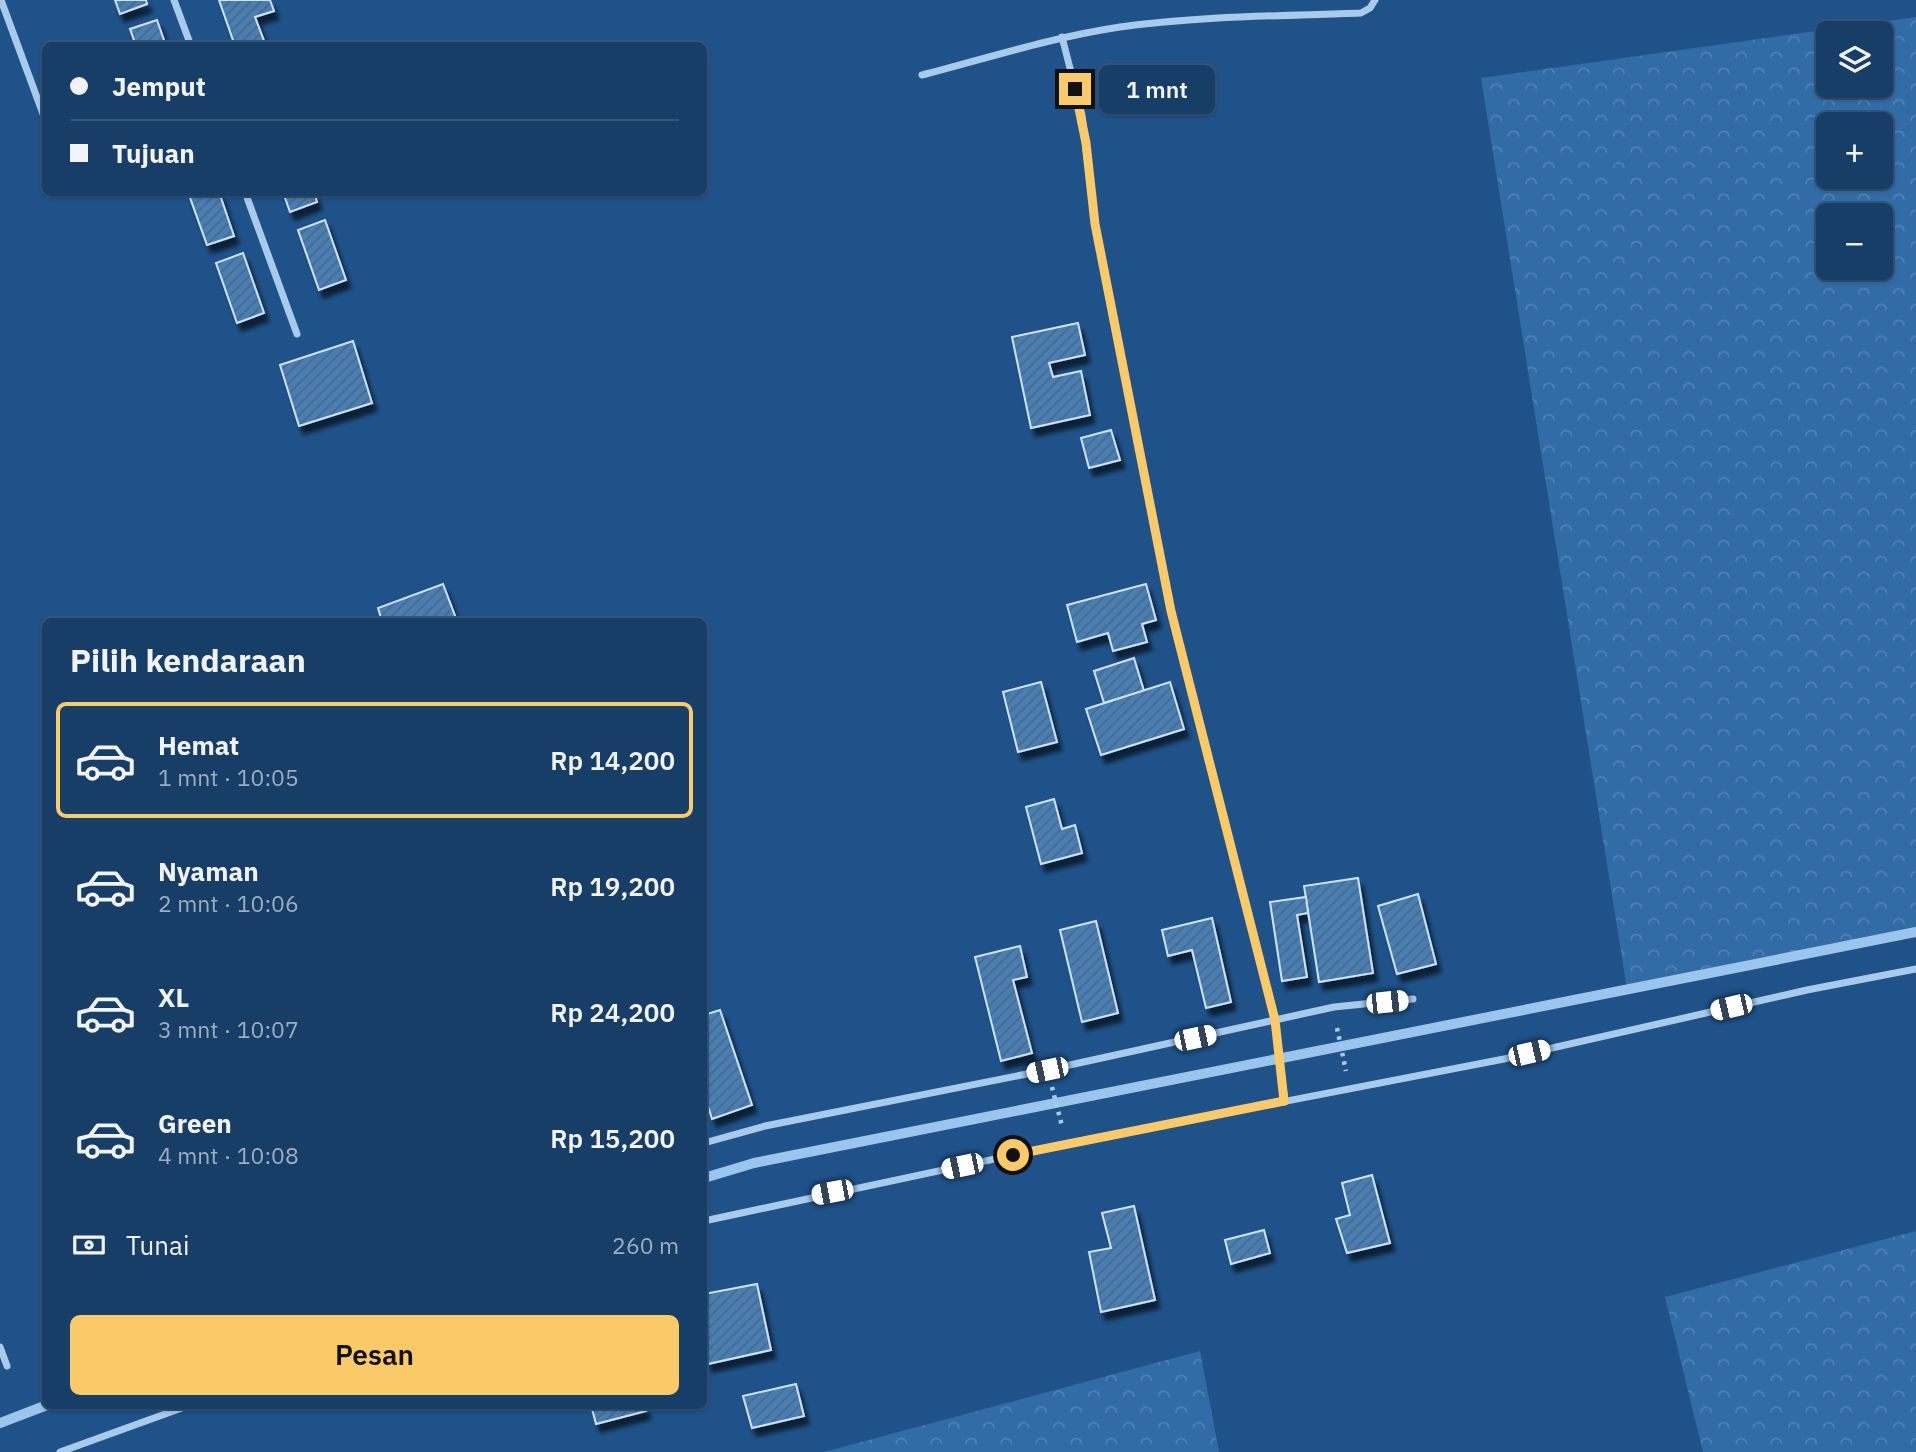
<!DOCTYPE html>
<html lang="id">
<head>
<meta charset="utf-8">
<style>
	body { margin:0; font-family:"IBM Plex Sans",sans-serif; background:#1f456d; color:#f1f3f6; height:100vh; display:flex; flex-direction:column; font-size:26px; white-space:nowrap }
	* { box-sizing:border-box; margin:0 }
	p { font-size:23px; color:#9eaec0 }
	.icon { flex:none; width:38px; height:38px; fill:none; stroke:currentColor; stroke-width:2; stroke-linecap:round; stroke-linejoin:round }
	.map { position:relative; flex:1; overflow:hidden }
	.panel { position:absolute; left:42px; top:618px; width:665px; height:791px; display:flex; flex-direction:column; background:#163e67; border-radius:10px; box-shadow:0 2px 5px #0004,0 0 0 2px #35577b }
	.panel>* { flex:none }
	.guide { position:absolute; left:42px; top:42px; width:665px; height:154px; border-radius:10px; box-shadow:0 2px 5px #0004,0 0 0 2px #35577b; display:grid; align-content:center; height:154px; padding:0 28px; background:#163e67 }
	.buttons { position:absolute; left:1816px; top:21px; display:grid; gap:14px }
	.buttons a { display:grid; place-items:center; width:77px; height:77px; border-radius:10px; background:#163e67; box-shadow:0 2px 5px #0004,0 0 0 2px #35577b; font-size:35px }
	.end { position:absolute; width:32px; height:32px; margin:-16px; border:9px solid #fac968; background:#111; box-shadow:0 0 0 4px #111 }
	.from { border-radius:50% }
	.bubble { position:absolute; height:49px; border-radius:10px; background:#163e67; box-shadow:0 2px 5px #0004,0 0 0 2px #35577b; font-size:23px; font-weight:600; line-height:49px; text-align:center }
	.car { position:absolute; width:21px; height:42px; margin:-21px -10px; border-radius:9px; box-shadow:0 0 5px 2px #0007; background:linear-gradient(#fff 24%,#345 0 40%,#fff 0 76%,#345 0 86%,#fff 0) }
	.guide b { display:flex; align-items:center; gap:24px; height:66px; font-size:26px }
	.guide b+b { border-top:2px solid #35577b }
	.guide i { width:18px; height:18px; background:#f1f3f6 }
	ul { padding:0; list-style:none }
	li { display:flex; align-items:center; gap:21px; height:116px; margin:0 14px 10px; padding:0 14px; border:4px solid transparent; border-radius:10px }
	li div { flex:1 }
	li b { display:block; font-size:26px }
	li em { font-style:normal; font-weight:600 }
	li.on { border-color:#fac968 }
	li>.icon { width:63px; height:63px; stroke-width:1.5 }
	h2 { padding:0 28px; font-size:32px; line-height:84px }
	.pay { display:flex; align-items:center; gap:18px; height:77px; padding:0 28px; font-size:26px }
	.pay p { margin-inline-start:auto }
	.action { display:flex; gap:14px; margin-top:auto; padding:14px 28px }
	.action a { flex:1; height:80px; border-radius:10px; background:#fac968; color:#111; font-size:28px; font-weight:600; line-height:80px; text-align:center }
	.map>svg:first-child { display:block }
</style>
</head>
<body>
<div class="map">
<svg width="1916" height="1452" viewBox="0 0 1916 1452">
	<defs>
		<pattern id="forest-crowns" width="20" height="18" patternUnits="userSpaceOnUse" patternTransform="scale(1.75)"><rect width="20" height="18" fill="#316ca7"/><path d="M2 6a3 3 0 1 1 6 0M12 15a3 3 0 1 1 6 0" fill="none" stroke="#5082b4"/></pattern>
		<pattern id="building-hatch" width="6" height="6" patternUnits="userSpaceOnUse" patternTransform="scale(1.75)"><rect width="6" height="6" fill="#4a7eb3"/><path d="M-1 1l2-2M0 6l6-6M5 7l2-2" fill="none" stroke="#4b6885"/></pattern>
		<filter id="shadow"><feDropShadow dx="4.5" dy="8" stdDeviation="2" flood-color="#0009"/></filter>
	</defs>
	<rect width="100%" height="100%" fill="#1e5289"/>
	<!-- forest -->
	<g fill="url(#forest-crowns)" fill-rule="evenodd">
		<path d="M1916 17V932L1627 989 1481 78ZM1829 33H1881V86H1829ZM1829 124H1881V177H1829ZM1829 215H1881V268H1829Z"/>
		<polygon points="1916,1231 1916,1452 1703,1452 1665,1297"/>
		<polygon points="1200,1351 1219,1452 824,1452"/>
	</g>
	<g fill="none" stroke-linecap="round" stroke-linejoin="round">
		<!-- stream -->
		<g stroke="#9cc5ed" stroke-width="10">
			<polyline points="704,1178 754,1163 1916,932"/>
			<polyline points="0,1423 47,1405"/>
		</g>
	</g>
	<!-- building -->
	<g fill="url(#building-hatch)" stroke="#cee3f8" stroke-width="2" filter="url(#shadow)">
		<polygon points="115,0 146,0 147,4 120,14"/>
		<polygon points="219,0 270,0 274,11 255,17 266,46 235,46"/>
		<polygon points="157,20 166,46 136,46 130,29"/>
		<polygon points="188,192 219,192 234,236 207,245"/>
		<polygon points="283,192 314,192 317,202 290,212"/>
		<polygon points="325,220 346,280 319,290 298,230"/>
		<polygon points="243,253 264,313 237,323 216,263"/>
		<polygon points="1078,323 1085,355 1049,363 1053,377 1081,371 1090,415 1031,428 1012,337"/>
		<polygon points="353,341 372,403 299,426 280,365"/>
		<polygon points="1111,430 1120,460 1089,468 1081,438"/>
		<polygon points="443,584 457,621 382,621 378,608"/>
		<polygon points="1146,584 1156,620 1142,624 1147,642 1113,651 1108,633 1077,642 1067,605"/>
		<polygon points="1134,658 1144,691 1104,703 1094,671"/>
		<polygon points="1041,682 1057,742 1018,752 1003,692"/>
		<polygon points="1170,682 1184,729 1101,755 1086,709"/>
		<polygon points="1054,799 1062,829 1075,825 1082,853 1041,864 1026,807"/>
		<polygon points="1358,878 1373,973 1319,982 1304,886"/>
		<polygon points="1418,894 1436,964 1397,974 1378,906"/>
		<polygon points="1306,897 1308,913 1297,915 1307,977 1282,981 1270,902"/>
		<polygon points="1212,918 1231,1002 1206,1008 1192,950 1168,956 1162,930"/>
		<polygon points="1096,921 1118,1013 1082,1022 1060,930"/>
		<polygon points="1020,946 1027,977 1013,980 1032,1053 1001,1061 975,957"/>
		<polygon points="720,1010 752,1105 712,1119 704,1093 704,1015"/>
		<polygon points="1372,1175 1390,1243 1347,1253 1336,1219 1350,1215 1342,1183"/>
		<polygon points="1134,1206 1155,1300 1101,1312 1089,1252 1111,1248 1102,1213"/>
		<polygon points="1264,1230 1270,1253 1231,1264 1225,1240"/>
		<polygon points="757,1284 771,1350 708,1364 704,1348 704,1294"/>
		<polygon points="796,1384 804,1416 752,1428 743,1396"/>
		<polygon points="591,1405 644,1405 646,1411 596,1424"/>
	</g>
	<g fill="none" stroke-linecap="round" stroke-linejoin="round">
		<!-- path -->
		<g stroke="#a9caeb" stroke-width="4.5" stroke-dasharray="3.5 5" stroke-linecap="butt">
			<polyline points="1337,1028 1346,1071"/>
			<polyline points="1052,1087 1062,1126"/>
		</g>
		<!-- street -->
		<g stroke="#a9caeb" stroke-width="7">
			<polyline points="1,0 46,122"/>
			<polyline points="174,0 191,46"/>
			<polyline points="1062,37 1082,115 1095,224 1171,611 1275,1020 1285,1102"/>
			<path d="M922 75C988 58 1053 37 1120 27 1200 16 1281 16 1361 13L1370 8 1375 0"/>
			<polyline points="72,192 72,193"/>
			<polyline points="245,192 297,334"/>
			<polyline points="704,1143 765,1126 1047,1070 1334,1007 1413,999"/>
			<polyline points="704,1221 1065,1144 1504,1059 1807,990 1916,969"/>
			<polyline points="0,1347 7,1366"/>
			<polyline points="60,1452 190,1405"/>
		</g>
	</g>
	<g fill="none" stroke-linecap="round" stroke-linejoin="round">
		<!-- route -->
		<polyline stroke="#fac968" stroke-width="9" points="1013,1155 1284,1101 1275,1020 1171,611 1095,224 1086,143 1075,89"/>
	</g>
</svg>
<div class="buttons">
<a><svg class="icon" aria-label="layers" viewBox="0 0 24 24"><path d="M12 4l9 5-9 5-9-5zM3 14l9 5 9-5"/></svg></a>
<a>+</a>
<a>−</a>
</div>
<i class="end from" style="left:1013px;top:1155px"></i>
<i class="end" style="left:1075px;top:89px"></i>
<div class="bubble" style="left:1099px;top:65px;width:116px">1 mnt</div>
<i class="car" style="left:1387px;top:1002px;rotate:84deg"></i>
<i class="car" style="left:1731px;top:1007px;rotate:257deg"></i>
<i class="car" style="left:1195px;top:1038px;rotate:78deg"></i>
<i class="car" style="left:1529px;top:1053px;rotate:77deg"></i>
<i class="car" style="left:1047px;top:1070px;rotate:258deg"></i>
<i class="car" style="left:962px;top:1166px;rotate:258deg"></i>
<i class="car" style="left:832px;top:1192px;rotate:259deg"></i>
<div class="guide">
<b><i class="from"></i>Jemput</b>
<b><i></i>Tujuan</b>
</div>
<section class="panel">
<h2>Pilih kendaraan</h2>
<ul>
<li class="on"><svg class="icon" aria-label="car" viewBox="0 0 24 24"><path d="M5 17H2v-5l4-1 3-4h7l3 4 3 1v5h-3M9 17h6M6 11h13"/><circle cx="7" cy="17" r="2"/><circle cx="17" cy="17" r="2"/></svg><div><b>Hemat</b><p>1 mnt · 10:05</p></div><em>Rp 14,200</em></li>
<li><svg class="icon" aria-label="car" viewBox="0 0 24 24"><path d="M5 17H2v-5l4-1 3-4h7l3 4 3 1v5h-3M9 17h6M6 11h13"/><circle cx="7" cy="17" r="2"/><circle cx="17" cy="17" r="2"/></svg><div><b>Nyaman</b><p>2 mnt · 10:06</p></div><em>Rp 19,200</em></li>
<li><svg class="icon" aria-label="car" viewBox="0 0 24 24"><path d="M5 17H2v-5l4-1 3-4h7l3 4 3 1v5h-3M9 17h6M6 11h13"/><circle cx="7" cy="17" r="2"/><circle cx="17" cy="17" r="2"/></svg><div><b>XL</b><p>3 mnt · 10:07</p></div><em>Rp 24,200</em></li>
<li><svg class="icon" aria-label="car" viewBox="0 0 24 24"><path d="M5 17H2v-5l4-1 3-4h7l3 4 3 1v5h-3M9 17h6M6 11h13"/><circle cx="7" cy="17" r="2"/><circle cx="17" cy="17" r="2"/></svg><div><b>Green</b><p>4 mnt · 10:08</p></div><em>Rp 15,200</em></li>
</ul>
<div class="pay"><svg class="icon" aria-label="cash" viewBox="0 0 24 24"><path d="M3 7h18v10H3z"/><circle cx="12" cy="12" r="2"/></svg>Tunai<p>260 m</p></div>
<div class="action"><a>Pesan</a></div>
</section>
</div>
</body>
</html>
